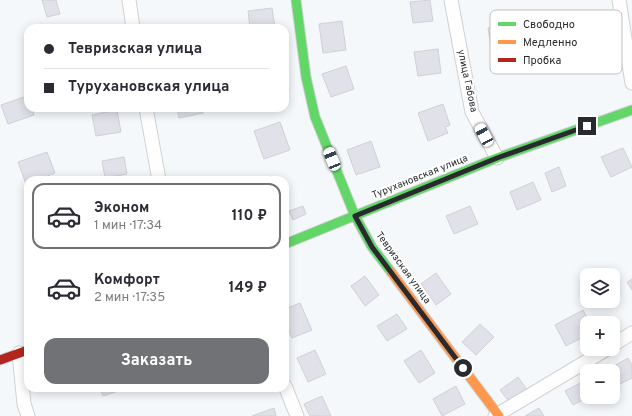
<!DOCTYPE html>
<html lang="ru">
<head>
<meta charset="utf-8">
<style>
	body { margin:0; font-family:Overpass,sans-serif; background:#f7f7f7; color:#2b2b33; height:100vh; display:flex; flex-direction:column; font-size:15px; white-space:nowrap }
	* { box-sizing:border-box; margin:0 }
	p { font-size:13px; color:#7c7c81 }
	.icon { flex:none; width:22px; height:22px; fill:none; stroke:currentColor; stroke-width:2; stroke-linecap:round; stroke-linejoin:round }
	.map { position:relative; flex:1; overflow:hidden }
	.sheet { position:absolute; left:24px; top:176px; width:265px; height:216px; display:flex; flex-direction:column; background:#fff; border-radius:12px; box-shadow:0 2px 10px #0003 }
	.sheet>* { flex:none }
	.banner { position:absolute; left:24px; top:24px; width:265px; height:88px; border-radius:12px; box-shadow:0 2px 10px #0003; display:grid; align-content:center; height:88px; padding:0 20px; background:#fff }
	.tools { position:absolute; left:580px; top:268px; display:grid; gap:8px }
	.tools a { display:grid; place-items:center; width:40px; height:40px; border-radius:8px; background:#fff; box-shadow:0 2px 10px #0003; font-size:20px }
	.end { position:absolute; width:18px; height:18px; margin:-9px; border:5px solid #282a2d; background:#fff; box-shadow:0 0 0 2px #fff }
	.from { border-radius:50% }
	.car { position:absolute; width:12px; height:24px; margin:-12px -6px; border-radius:5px; box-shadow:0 0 3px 1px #0007; background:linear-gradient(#fff 24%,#345 0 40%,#fff 0 76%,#345 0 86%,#fff 0) }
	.banner b { display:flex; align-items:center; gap:14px; height:38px; font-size:15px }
	.banner b+b { border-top:1px solid #e1e1e2 }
	.banner i { width:10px; height:10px; background:#2b2b33 }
	ul { padding:7px 0 0; list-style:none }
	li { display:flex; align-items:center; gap:12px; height:66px; margin:0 8px 6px; padding:0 12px; border:2px solid transparent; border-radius:12px }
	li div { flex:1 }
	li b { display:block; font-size:15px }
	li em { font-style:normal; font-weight:700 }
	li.on { border-color:#707275 }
	li>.icon { width:36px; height:36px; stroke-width:1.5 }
	.primary-button { display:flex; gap:8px; margin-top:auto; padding:8px 20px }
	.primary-button a { flex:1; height:46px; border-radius:12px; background:#707275; color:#fff; font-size:16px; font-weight:700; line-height:46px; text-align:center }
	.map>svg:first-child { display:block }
</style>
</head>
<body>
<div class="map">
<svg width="632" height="416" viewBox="0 0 632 416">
	<rect width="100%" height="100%" fill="#f5f8fb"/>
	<!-- building -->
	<g fill="#e1e1ea" stroke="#d0d1d3">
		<polygon points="42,0 56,0 60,14 47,17"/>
		<polygon points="430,0 433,21 413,23 410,2"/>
		<polygon points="272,8 275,28 250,28 248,11"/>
		<polygon points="342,21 346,50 323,53 319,24"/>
		<polygon points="509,25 510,28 524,26 528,53 513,55 514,60 493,63 488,28"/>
		<polygon points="438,49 441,73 418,76 414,52"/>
		<polygon points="346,66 354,89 331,97 322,74"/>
		<polygon points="285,68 289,90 285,91"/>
		<polygon points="27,96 28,108 32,108 34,115 8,124 1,105"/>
		<polygon points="443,104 450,125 445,127 448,133 428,141 418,113"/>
		<polygon points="177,108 202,108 203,113 179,118"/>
		<polygon points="117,110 121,132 96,136 92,115"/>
		<polygon points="280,122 290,150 264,159 254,131"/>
		<polygon points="371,141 380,167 356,175 347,150"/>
		<polygon points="623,148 632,167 611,177 601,157"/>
		<polygon points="47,152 55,173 37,180 28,180 28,183 26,184 18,162"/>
		<polygon points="124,157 127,174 105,178 102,161"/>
		<polygon points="559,167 566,186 552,192 545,173"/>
		<polygon points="533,182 541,200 517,210 510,192"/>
		<polygon points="303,206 306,214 293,220 289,211"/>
		<polygon points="470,206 478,224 454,234 446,216"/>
		<polygon points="436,273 451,294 436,305 421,284"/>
		<polygon points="365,276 379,295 365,306 351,286"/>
		<polygon points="632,279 632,290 627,282"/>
		<polygon points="300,303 312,330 292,338 285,322 285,309"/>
		<polygon points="583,310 590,323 587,323 587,335 566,346 555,325"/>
		<polygon points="397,314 407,329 387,341 377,326"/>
		<polygon points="480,324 494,337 476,355 462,342"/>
		<polygon points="315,350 326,374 308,382 297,358"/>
		<polygon points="421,350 435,373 419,383 404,361"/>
		<polygon points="628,358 632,365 632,378 614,387 613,371 605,371"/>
		<polygon points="518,377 528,391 510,403 500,390"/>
		<polygon points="584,381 587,386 588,397 573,405 565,391"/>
		<polygon points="456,386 465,404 442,416 433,399"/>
		<polygon points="100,388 127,388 103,396"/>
		<polygon points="322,396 331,416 310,416 304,404"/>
		<polygon points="274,408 276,416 252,416"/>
		<polygon points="539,408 544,416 525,416"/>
	</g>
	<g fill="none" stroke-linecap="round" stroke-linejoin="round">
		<defs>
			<g id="street">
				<polyline points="129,0 133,28"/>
				<polyline points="451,0 472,112 497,158"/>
				<polyline points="619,0 632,83"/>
				<polyline points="146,108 159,180"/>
				<polyline points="613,345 632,333"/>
				<polyline points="19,353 24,404 28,416"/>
				<polyline points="285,386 297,416"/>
				<polyline points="495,416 607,349"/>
			</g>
			<g id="fast">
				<polyline points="296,0 306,77 315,117 355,216 372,247 391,272"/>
				<polyline points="285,244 497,158 632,110"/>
			</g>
			<polyline id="slow" points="391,272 499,416"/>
			<polyline id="jam" points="0,360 28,350"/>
		</defs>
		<!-- street casing -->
		<use href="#street" stroke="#cfd1d3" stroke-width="15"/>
		<!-- fast casing -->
		<use href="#fast" stroke="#cfd1d3" stroke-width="11"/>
		<!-- slow casing -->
		<use href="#slow" stroke="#cfd1d3" stroke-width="11"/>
		<!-- jam casing -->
		<use href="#jam" stroke="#cfd1d3" stroke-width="11"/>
		<!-- street -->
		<use href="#street" stroke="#fefefe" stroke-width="13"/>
		<!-- fast -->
		<use href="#fast" stroke="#63d668" stroke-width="9"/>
		<!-- slow -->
		<use href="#slow" stroke="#ff974d" stroke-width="9"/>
		<!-- jam -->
		<use href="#jam" stroke="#b3261e" stroke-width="9"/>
	</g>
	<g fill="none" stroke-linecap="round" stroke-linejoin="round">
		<!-- route -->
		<polyline stroke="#282a2d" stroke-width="5" points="463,368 372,247 355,216 497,158 587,126"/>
	</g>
	<g text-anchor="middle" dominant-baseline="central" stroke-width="4" stroke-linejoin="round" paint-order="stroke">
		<!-- street labels -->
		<g font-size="10" fill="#282a2d" stroke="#fff">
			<text transform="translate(467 81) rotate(78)">улица Габова</text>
			<text transform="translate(420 177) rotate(-22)">Турухановская улица</text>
			<text transform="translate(403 268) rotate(54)">Тевризская улица</text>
		</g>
	</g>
	<!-- legend -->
	<rect x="490" y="10" width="132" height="64" rx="6" fill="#fff" stroke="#bebfc0" stroke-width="1"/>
	<rect x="498" y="22" width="18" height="4" fill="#63d668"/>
	<rect x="498" y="40" width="18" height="4" fill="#ff974d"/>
	<rect x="498" y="58" width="18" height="4" fill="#b3261e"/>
	<g font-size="11" fill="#282a2d">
		<text x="523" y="28">Свободно</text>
		<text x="523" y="46">Медленно</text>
		<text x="523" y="64">Пробка</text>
	</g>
</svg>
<div class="tools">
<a><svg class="icon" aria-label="layers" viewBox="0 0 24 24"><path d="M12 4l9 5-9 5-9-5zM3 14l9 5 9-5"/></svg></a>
<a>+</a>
<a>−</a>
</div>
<i class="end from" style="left:463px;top:368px"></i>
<i class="end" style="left:587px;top:126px"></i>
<i class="car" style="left:484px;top:135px;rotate:331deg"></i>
<i class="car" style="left:332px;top:159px;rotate:338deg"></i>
<div class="banner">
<b><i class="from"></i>Тевризская улица</b>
<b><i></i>Турухановская улица</b>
</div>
<section class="sheet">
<ul>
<li class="on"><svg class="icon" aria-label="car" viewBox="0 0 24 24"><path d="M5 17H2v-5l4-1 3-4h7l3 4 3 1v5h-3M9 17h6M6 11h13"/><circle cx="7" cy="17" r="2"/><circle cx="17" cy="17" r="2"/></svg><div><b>Эконом</b><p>1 мин · 17:34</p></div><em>110 ₽</em></li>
<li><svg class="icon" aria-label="car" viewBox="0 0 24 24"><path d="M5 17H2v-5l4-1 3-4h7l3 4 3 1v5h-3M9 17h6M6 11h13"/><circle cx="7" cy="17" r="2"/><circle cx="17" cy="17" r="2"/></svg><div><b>Комфорт</b><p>2 мин · 17:35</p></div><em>149 ₽</em></li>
</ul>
<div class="primary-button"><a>Заказать</a></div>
</section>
</div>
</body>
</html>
